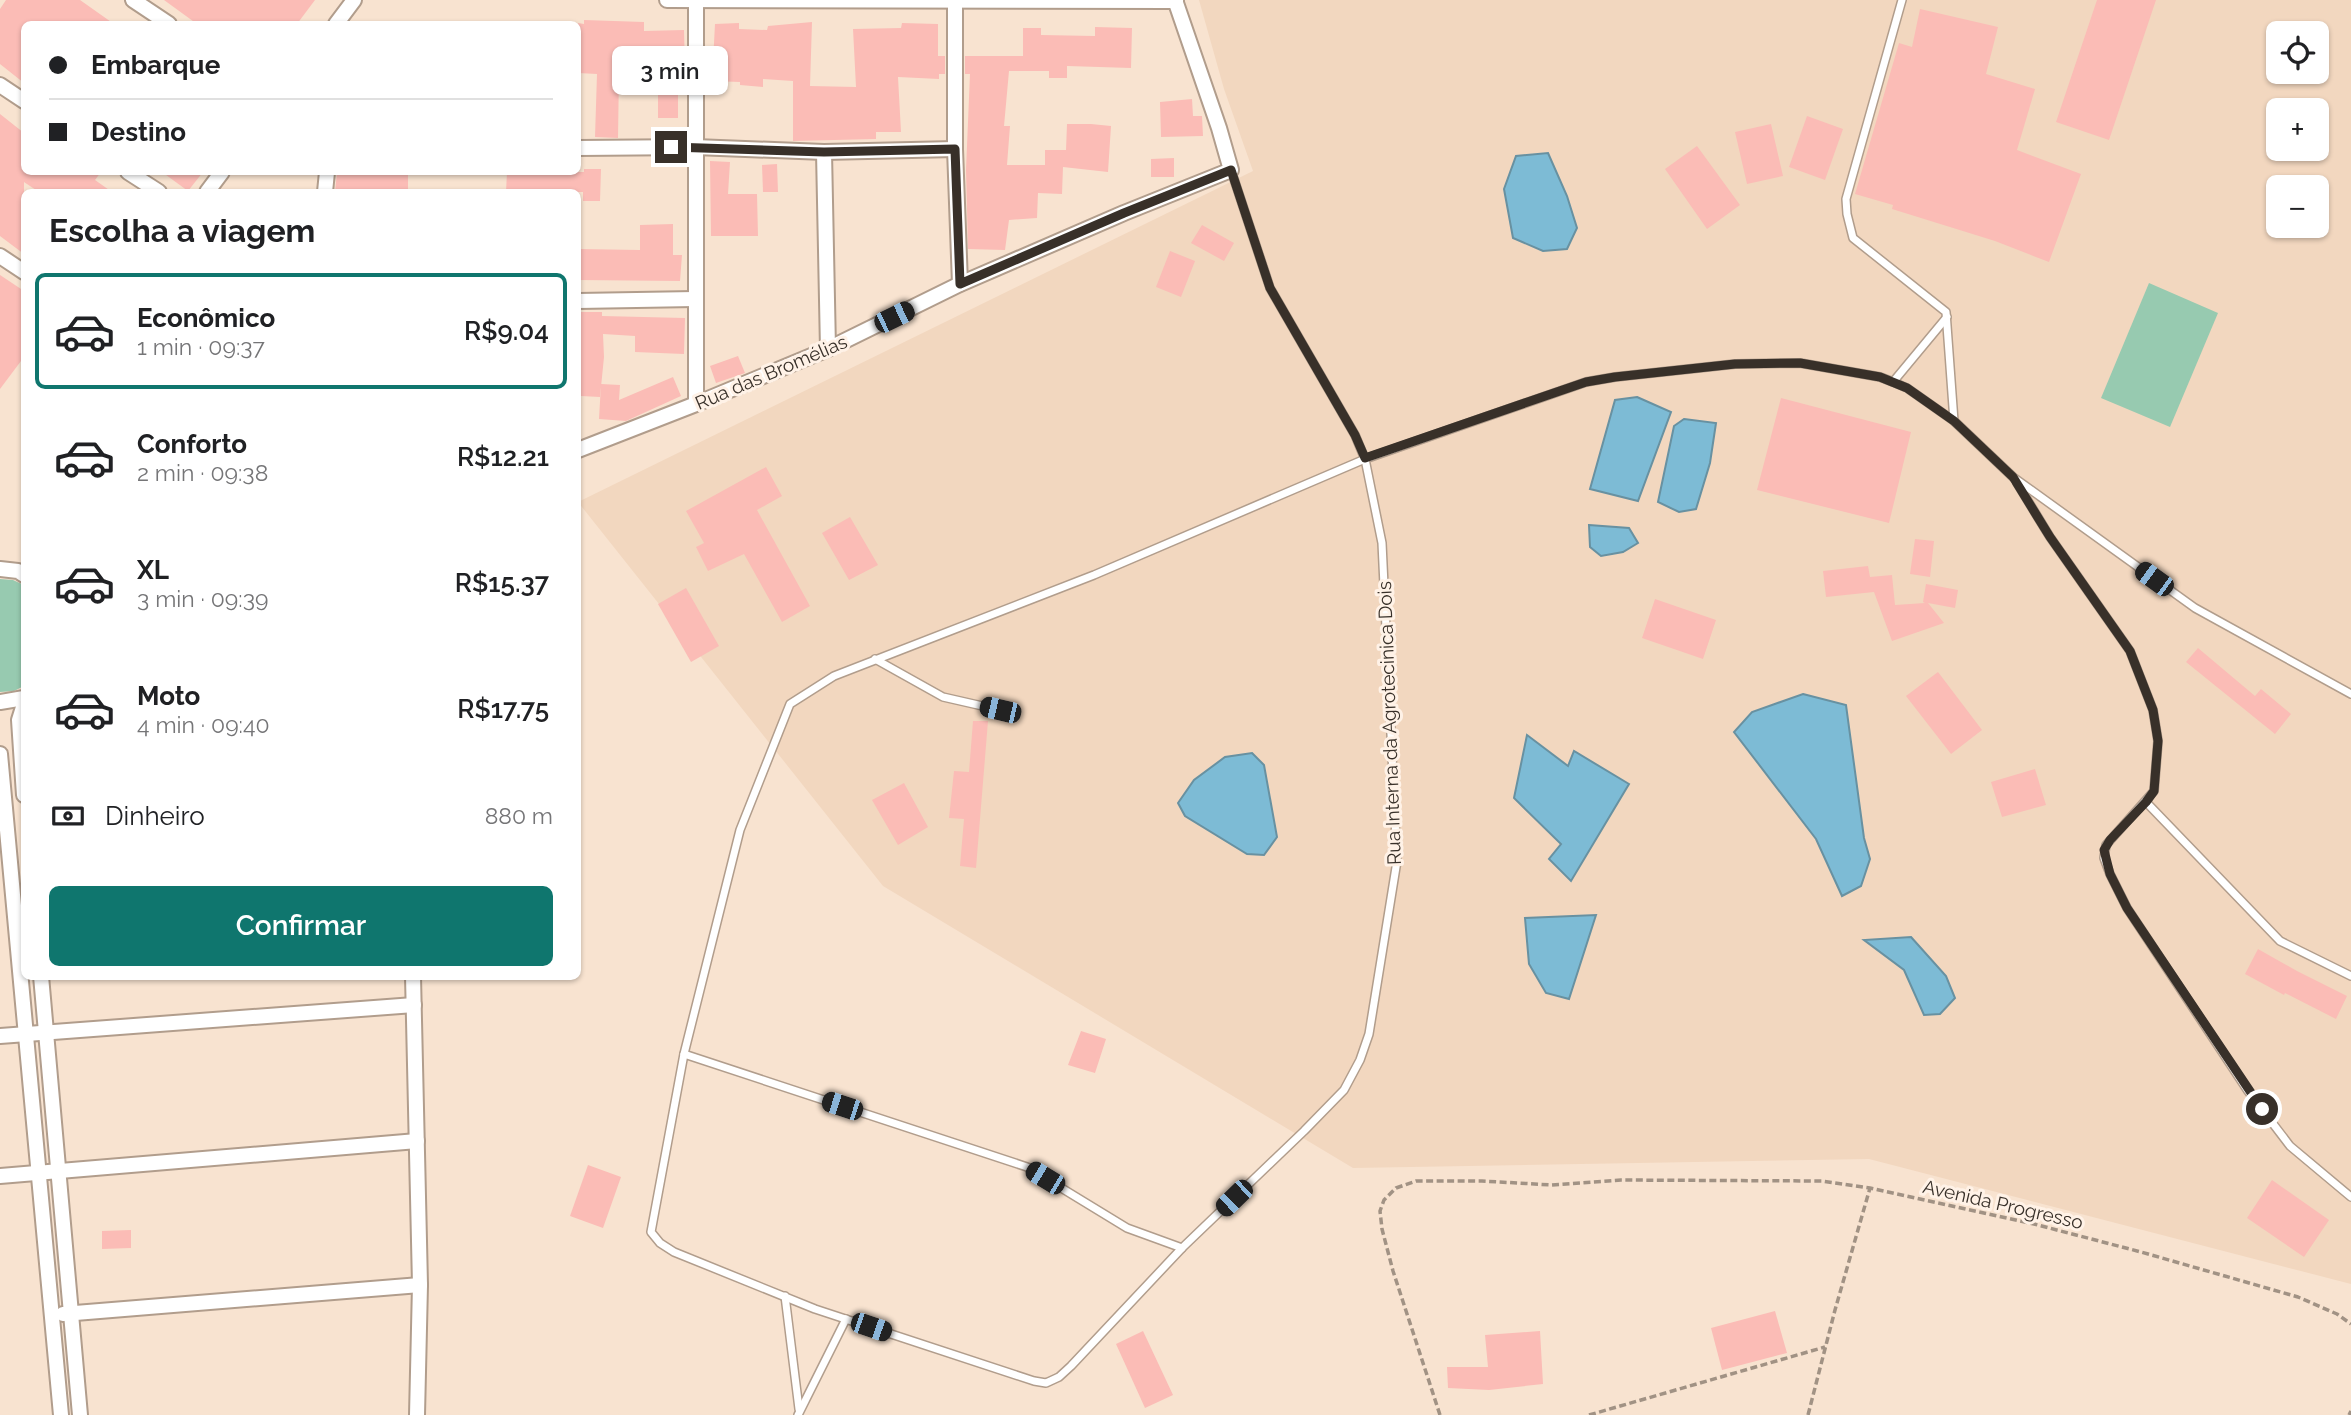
<!DOCTYPE html>
<html lang="pt">
<head>
<meta charset="utf-8">
<style>
	body { margin:0; font-family:Raleway,sans-serif; background:#f6f6f6; color:#202124; height:100vh; display:flex; flex-direction:column; font-size:26px; white-space:nowrap }
	* { box-sizing:border-box; margin:0 }
	p { font-size:23px; color:#757577 }
	.icon { flex:none; width:38px; height:38px; fill:none; stroke:currentColor; stroke-width:2; stroke-linecap:round; stroke-linejoin:round }
	.map { position:relative; flex:1; overflow:hidden }
	.panel { position:absolute; left:21px; top:189px; width:560px; height:791px; display:flex; flex-direction:column; background:#fff; border-radius:10px; box-shadow:0 2px 5px #0004 }
	.panel>* { flex:none }
	.top-card { position:absolute; left:21px; top:21px; width:560px; height:154px; border-radius:10px; box-shadow:0 2px 5px #0004; display:grid; align-content:center; height:154px; padding:0 28px; background:#fff }
	.controls { position:absolute; left:2266px; top:21px; display:grid; gap:14px }
	.controls a { display:grid; place-items:center; width:63px; height:63px; border-radius:10px; background:#fff; box-shadow:0 2px 5px #0004; font-size:35px }
	.end { position:absolute; width:32px; height:32px; margin:-16px; border:9px solid #383029; background:#fff; box-shadow:0 0 0 4px #fff }
	.from { border-radius:50% }
	.bubble { position:absolute; height:49px; border-radius:10px; background:#fff; box-shadow:0 2px 5px #0004; font-size:23px; font-weight:600; line-height:49px; text-align:center }
	.car { position:absolute; width:21px; height:42px; margin:-21px -10px; border-radius:9px; box-shadow:0 0 5px 2px #0007; background:linear-gradient(#222 24%,#8ab4d8 0 40%,#222 0 76%,#8ab4d8 0 86%,#222 0) }
	.top-card b { display:flex; align-items:center; gap:24px; height:66px; font-size:26px }
	.top-card b+b { border-top:2px solid #e0e0e0 }
	.top-card i { width:18px; height:18px; background:#202124 }
	ul { padding:0; list-style:none }
	li { display:flex; align-items:center; gap:21px; height:116px; margin:0 14px 10px; padding:0 14px; border:4px solid transparent; border-radius:10px }
	li div { flex:1 }
	li b { display:block; font-size:26px }
	li em { font-style:normal; font-weight:600 }
	li.active { border-color:#0f766e }
	li>.icon { width:63px; height:63px; stroke-width:1.5 }
	h2 { padding:0 28px; font-size:32px; line-height:84px }
	.pay { display:flex; align-items:center; gap:18px; height:77px; padding:0 28px; font-size:26px }
	.pay p { margin-inline-start:auto }
	.action { display:flex; gap:14px; margin-top:auto; padding:14px 28px }
	.action a { flex:1; height:80px; border-radius:10px; background:#0f766e; color:#fff; font-size:28px; font-weight:600; line-height:80px; text-align:center }
	.map>svg:first-child { display:block }
</style>
</head>
<body>
<div class="map">
<svg width="2351" height="1415" viewBox="0 0 2351 1415">
	<rect width="100%" height="100%" fill="#f8e3d0"/>
	<!-- built -->
	<path fill="#f2d7bf" fill-rule="evenodd" d="M1199 0H2351V1284L1869 1159 1353 1168 883 886 578 502 1253 171 1224 89ZM2278 33H2317V72H2278ZM2278 110H2317V149H2278ZM2278 187H2317V226H2278Z"/>
	<!-- green -->
	<g fill="#97cab0">
		<polygon points="2149,283 2218,313 2170,427 2101,398"/>
		<polygon points="0,579 13,580 24,585 24,686 14,691 0,692"/>
	</g>
	<!-- water -->
	<g fill="#7dbbd5" stroke="#6891a1" stroke-width="2">
		<polygon points="1548,153 1567,196 1577,228 1567,249 1543,251 1513,238 1504,189 1516,156"/>
		<polygon points="1637,397 1671,412 1638,501 1590,489 1615,400"/>
		<polygon points="1684,419 1716,423 1710,463 1696,509 1679,512 1658,502 1674,426"/>
		<polygon points="1589,525 1629,528 1638,543 1623,552 1601,556 1590,547"/>
		<polygon points="1803,694 1846,705 1864,838 1870,859 1861,886 1842,896 1816,839 1734,732 1752,712"/>
		<polygon points="1527,735 1568,766 1574,751 1629,784 1571,881 1549,859 1561,844 1514,798"/>
		<polygon points="1252,753 1264,765 1277,837 1264,855 1247,854 1185,816 1178,803 1194,780 1225,757"/>
		<polygon points="1596,915 1569,999 1546,993 1529,964 1525,918"/>
		<polygon points="1911,937 1946,976 1955,998 1940,1014 1924,1015 1904,970 1864,940"/>
	</g>
	<!-- building -->
	<g fill="#fbbcb6">
		<polygon points="6,0 80,0 114,24 24,24 24,83 0,64 0,9"/>
		<polygon points="164,0 315,0 297,24 197,24"/>
		<polygon points="2097,0 2156,0 2109,140 2056,122"/>
		<polygon points="1920,9 1998,27 1986,74 2035,89 2017,150 2081,174 2049,262 1995,241 1892,209 1893,205 1855,194 1899,43 1912,47"/>
		<polygon points="584,20 644,22 644,31 684,30 685,69 678,69 678,118 658,118 658,73 619,72 618,138 595,137 597,74 578,73 578,23 584,24"/>
		<polygon points="812,22 810,86 856,87 853,29 901,28 902,23 938,24 938,56 945,56 945,74 939,74 939,79 898,77 901,132 876,132 876,139 793,141 793,81 763,79 763,87 740,85 740,82 712,81 715,24 739,23 739,29 767,30 768,26"/>
		<polygon points="1095,27 1132,28 1131,68 1067,66 1067,78 1049,78 1049,71 1009,71 1004,126 1010,126 1007,165 1045,165 1045,150 1066,150 1067,124 1091,124 1111,126 1108,172 1063,167 1062,194 1038,193 1037,218 1009,220 1005,250 968,249 966,170 970,74 965,74 965,56 1023,56 1023,28 1041,28 1041,35 1095,36"/>
		<polygon points="1192,99 1193,116 1202,116 1203,136 1161,137 1160,102"/>
		<polygon points="0,114 24,133 24,172 101,172 95,180 112,192 39,192 24,182 24,254 0,236"/>
		<polygon points="1807,116 1843,129 1825,180 1789,167"/>
		<polygon points="1771,124 1783,176 1747,184 1735,132"/>
		<polygon points="1697,146 1740,205 1707,229 1665,169"/>
		<polygon points="1174,158 1174,177 1151,177 1151,159"/>
		<polygon points="710,161 730,162 728,194 757,194 758,236 711,236"/>
		<polygon points="777,164 778,192 763,192 762,165"/>
		<polygon points="584,169 601,169 600,201 583,201 583,192 506,192 507,172 584,172"/>
		<polygon points="162,172 203,172 188,191"/>
		<polygon points="337,172 408,172 408,192 335,192"/>
		<polygon points="673,224 673,255 682,255 680,281 578,280 578,249 640,250 640,225"/>
		<polygon points="1202,225 1234,243 1224,261 1191,243"/>
		<polygon points="1170,251 1195,261 1181,297 1156,287"/>
		<polygon points="0,275 24,291 24,357 0,389"/>
		<polygon points="578,312 602,312 602,316 685,318 684,354 635,352 635,336 603,334 604,357 600,397 581,396"/>
		<polygon points="738,356 745,373 716,383 710,366"/>
		<polygon points="673,377 681,396 626,421 599,419 601,384 620,385 619,400"/>
		<polygon points="1781,398 1911,432 1889,523 1757,490"/>
		<polygon points="766,467 782,496 757,510 810,606 782,622 744,554 708,571 696,547 704,543 686,511"/>
		<polygon points="850,517 878,565 849,580 822,533"/>
		<polygon points="1915,539 1934,541 1930,577 1910,574"/>
		<polygon points="1868,566 1870,577 1892,575 1895,605 1925,603 1923,602 1926,584 1958,590 1955,608 1928,603 1944,623 1892,641 1874,592 1826,597 1823,571"/>
		<polygon points="686,588 719,646 691,662 658,604"/>
		<polygon points="1655,599 1716,620 1703,659 1642,638"/>
		<polygon points="2198,648 2255,696 2261,689 2291,714 2275,734 2186,662"/>
		<polygon points="1938,672 1982,730 1951,754 1906,696"/>
		<polygon points="973,721 988,721 976,868 960,866 964,819 949,818 954,771 969,772"/>
		<polygon points="2035,769 2046,805 2002,817 1991,782"/>
		<polygon points="904,783 928,827 898,845 872,800"/>
		<polygon points="2258,949 2297,971 2347,996 2336,1019 2285,993 2284,995 2245,974"/>
		<polygon points="1081,1031 1106,1039 1095,1073 1068,1065"/>
		<polygon points="588,1165 621,1177 603,1228 570,1216"/>
		<polygon points="2272,1180 2329,1220 2304,1257 2247,1218"/>
		<polygon points="131,1230 131,1248 102,1249 102,1231"/>
		<polygon points="1775,1311 1787,1353 1722,1370 1711,1328"/>
		<polygon points="1143,1331 1173,1395 1145,1408 1116,1344"/>
		<polygon points="1540,1331 1543,1384 1489,1390 1448,1388 1447,1367 1488,1367 1485,1335"/>
	</g>
	<g fill="none" stroke-linecap="round" stroke-linejoin="round">
		<defs>
			<g id="service">
				<polyline points="1902,0 1846,199 1847,214 1853,238 1946,312 1954,421"/>
				<polyline points="1231,170 1270,288 1355,435 1365,459 1382,543 1397,861 1369,1034 1360,1060 1344,1090 1304,1131 1182,1248 1071,1366 1059,1377 1046,1383 1034,1381 815,1309 674,1252 660,1243 651,1232 684,1054 740,830 790,704 834,676 1094,575 1365,459 1586,382 1615,377 1735,364 1800,363 1880,377 1893,382 1907,388 1954,421 2013,477 2195,608 2351,694"/>
				<polyline points="1893,382 1947,317"/>
				<polyline points="2017,483 2050,537 2130,651 2153,710 2158,741 2154,791 2106,845 2104,858 2110,874 2127,908 2248,1091 2290,1146 2351,1197"/>
				<polyline points="875,659 943,697 1000,710"/>
				<polyline points="2146,802 2280,941 2351,976"/>
				<polyline points="684,1054 1027,1167 1127,1228 1182,1248"/>
				<polyline points="785,1296 799,1409"/>
				<polyline points="798,1415 846,1319"/>
			</g>
			<g id="minor">
				<polyline points="133,0 169,24"/>
				<polyline points="667,0 1176,1"/>
				<polyline points="955,0 955,149 960,284"/>
				<polyline points="336,24 354,0"/>
				<polyline points="0,85 24,101"/>
				<polyline points="578,148 695,147 824,152 955,149"/>
				<polyline points="824,152 828,349"/>
				<polyline points="128,172 159,192"/>
				<polyline points="207,192 222,172"/>
				<polyline points="325,192 327,172"/>
				<polyline points="0,256 24,272"/>
				<polyline points="578,301 695,299"/>
				<polyline points="696,404 696,0"/>
				<polyline points="578,450 696,404 828,349 960,284 1124,213 1231,170 1219,128 1175,0"/>
				<polyline points="0,569 18,571 24,575"/>
				<polyline points="0,702 24,698"/>
				<polyline points="24,704 19,720 24,795"/>
				<polyline points="0,754 61,1415"/>
				<polyline points="41,976 80,1415"/>
				<polyline points="413,976 420,1285 417,1415"/>
				<polyline points="0,1036 414,1005"/>
				<polyline points="0,1176 417,1141"/>
				<polyline points="63,1314 420,1285"/>
			</g>
		</defs>
		<!-- service casing -->
		<use href="#service" stroke="#b19d8c" stroke-width="10"/>
		<!-- minor casing -->
		<use href="#minor" stroke="#b19d8c" stroke-width="18"/>
		<!-- path -->
		<g stroke="#a19284" stroke-width="3.5" stroke-dasharray="7 3.5" stroke-linecap="butt">
			<polyline points="1440,1415 1393,1271 1382,1229 1380,1211 1384,1200 1396,1188 1416,1181 1482,1181 1552,1185 1621,1180 1822,1181 1870,1188 2034,1224 2141,1252 2298,1297 2337,1314 2351,1324"/>
			<polyline points="1589,1415 1825,1347"/>
			<polyline points="1808,1415 1835,1310 1870,1188"/>
			<polyline points="2349,1415 2351,1411"/>
		</g>
		<!-- service -->
		<use href="#service" stroke="#fff" stroke-width="7"/>
		<!-- minor -->
		<use href="#minor" stroke="#fff" stroke-width="14"/>
	</g>
	<g fill="none" stroke-linecap="round" stroke-linejoin="round">
		<!-- route -->
		<polyline stroke="#383029" stroke-width="9" points="671,147 824,152 955,149 960,284 1124,213 1231,170 1270,288 1355,435 1365,458 1586,382 1615,377 1735,364 1800,363 1880,377 1907,388 1954,421 2013,477 2050,537 2130,651 2153,710 2158,741 2154,791 2146,802 2110,840 2104,850 2110,874 2127,908 2262,1109"/>
	</g>
	<g text-anchor="middle" dominant-baseline="central" stroke-width="6" stroke-linejoin="round" paint-order="stroke">
		<!-- street labels -->
		<g font-size="19" fill="#383029" stroke="#fff2e7">
			<text transform="translate(771 372) rotate(-23)">Rua das Bromélias</text>
			<text transform="translate(1389 723) rotate(-92)">Rua Interna da Agrotecinica Dois</text>
			<text transform="translate(2003 1204) rotate(13)">Avenida Progresso</text>
		</g>
	</g>
</svg>
<div class="controls">
<a><svg class="icon" aria-label="locate" viewBox="0 0 24 24"><circle cx="12" cy="12" r="6"/><path d="M12 2v4M12 18v4M2 12h4M18 12h4"/></svg></a>
<a>+</a>
<a>−</a>
</div>
<i class="end from" style="left:2262px;top:1109px"></i>
<i class="end" style="left:671px;top:147px"></i>
<div class="bubble" style="left:612px;top:46px;width:116px">3 min</div>
<i class="car" style="left:894px;top:317px;rotate:64deg"></i>
<i class="car" style="left:2154px;top:579px;rotate:306deg"></i>
<i class="car" style="left:1000px;top:710px;rotate:283deg"></i>
<i class="car" style="left:842px;top:1106px;rotate:288deg"></i>
<i class="car" style="left:1045px;top:1178px;rotate:301deg"></i>
<i class="car" style="left:1234px;top:1198px;rotate:226deg"></i>
<i class="car" style="left:871px;top:1327px;rotate:109deg"></i>
<div class="top-card">
<b><i class="from"></i>Embarque</b>
<b><i></i>Destino</b>
</div>
<section class="panel">
<h2>Escolha a viagem</h2>
<ul>
<li class="active"><svg class="icon" aria-label="car" viewBox="0 0 24 24"><path d="M5 17H2v-5l4-1 3-4h7l3 4 3 1v5h-3M9 17h6M6 11h13"/><circle cx="7" cy="17" r="2"/><circle cx="17" cy="17" r="2"/></svg><div><b>Econômico</b><p>1 min · 09:37</p></div><em>R$9.04</em></li>
<li><svg class="icon" aria-label="car" viewBox="0 0 24 24"><path d="M5 17H2v-5l4-1 3-4h7l3 4 3 1v5h-3M9 17h6M6 11h13"/><circle cx="7" cy="17" r="2"/><circle cx="17" cy="17" r="2"/></svg><div><b>Conforto</b><p>2 min · 09:38</p></div><em>R$12.21</em></li>
<li><svg class="icon" aria-label="car" viewBox="0 0 24 24"><path d="M5 17H2v-5l4-1 3-4h7l3 4 3 1v5h-3M9 17h6M6 11h13"/><circle cx="7" cy="17" r="2"/><circle cx="17" cy="17" r="2"/></svg><div><b>XL</b><p>3 min · 09:39</p></div><em>R$15.37</em></li>
<li><svg class="icon" aria-label="car" viewBox="0 0 24 24"><path d="M5 17H2v-5l4-1 3-4h7l3 4 3 1v5h-3M9 17h6M6 11h13"/><circle cx="7" cy="17" r="2"/><circle cx="17" cy="17" r="2"/></svg><div><b>Moto</b><p>4 min · 09:40</p></div><em>R$17.75</em></li>
</ul>
<div class="pay"><svg class="icon" aria-label="cash" viewBox="0 0 24 24"><path d="M3 7h18v10H3z"/><circle cx="12" cy="12" r="2"/></svg>Dinheiro<p>880 m</p></div>
<div class="action"><a>Confirmar</a></div>
</section>
</div>
</body>
</html>
